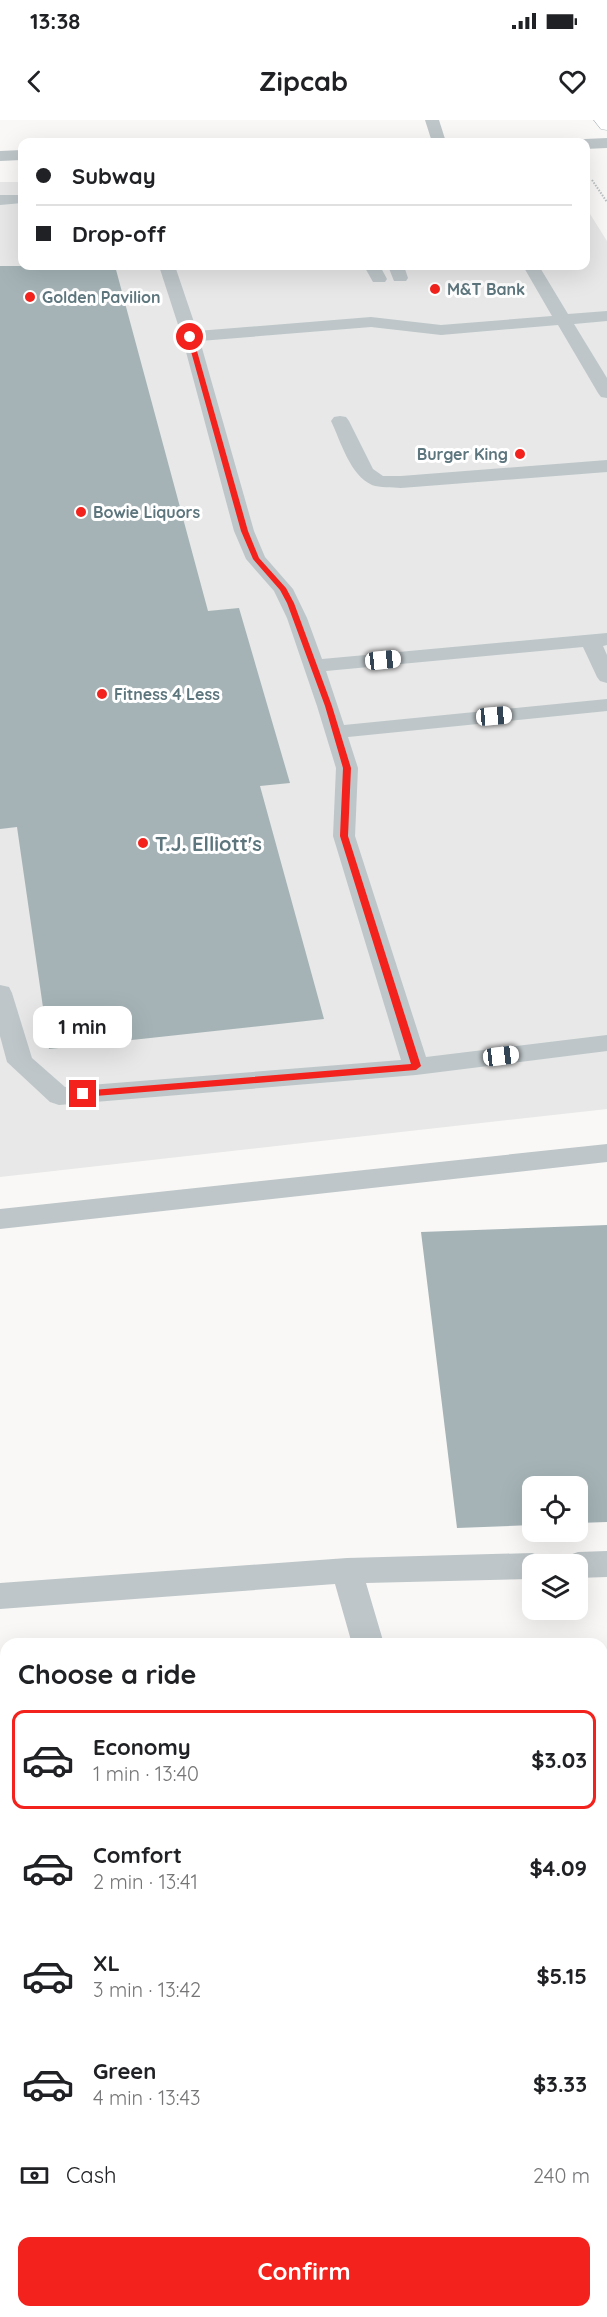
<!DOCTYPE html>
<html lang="en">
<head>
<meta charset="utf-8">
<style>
	body { margin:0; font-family:Quicksand,sans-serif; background:#f2f2f2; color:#202124; height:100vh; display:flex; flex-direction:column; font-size:22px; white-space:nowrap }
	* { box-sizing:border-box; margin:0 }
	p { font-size:20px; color:#757577 }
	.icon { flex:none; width:33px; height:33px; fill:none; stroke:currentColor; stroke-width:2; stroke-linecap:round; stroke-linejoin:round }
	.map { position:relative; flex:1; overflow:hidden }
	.panel { position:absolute; left:0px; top:1518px; width:608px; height:680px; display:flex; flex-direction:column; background:#fff; border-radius:18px 18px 0 0; box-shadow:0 6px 24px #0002 }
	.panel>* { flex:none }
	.guide { position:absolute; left:18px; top:18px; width:572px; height:132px; border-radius:12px; box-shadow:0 6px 24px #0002; display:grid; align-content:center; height:132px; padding:0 18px; background:#fff }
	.tools { position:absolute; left:522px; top:1356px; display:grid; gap:12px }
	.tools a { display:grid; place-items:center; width:66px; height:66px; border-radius:12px; background:#fff; box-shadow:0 6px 24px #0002; font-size:30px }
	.end { position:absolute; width:27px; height:27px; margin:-14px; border:8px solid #f3221c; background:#fff; box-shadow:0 0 0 3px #fff }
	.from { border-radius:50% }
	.bubble { position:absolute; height:42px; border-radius:12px; background:#fff; box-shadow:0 6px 24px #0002; font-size:20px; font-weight:700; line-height:42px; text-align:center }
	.car { position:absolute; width:18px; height:36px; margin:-18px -9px; border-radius:8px; box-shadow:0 0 4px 2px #0007; background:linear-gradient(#fff 24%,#345 0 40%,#fff 0 76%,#345 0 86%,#fff 0) }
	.guide b { display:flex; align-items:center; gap:21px; height:57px; font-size:22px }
	.guide b+b { border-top:2px solid #e0e0e0 }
	.guide i { width:15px; height:15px; background:#202124 }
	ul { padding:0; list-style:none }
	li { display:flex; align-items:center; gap:18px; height:99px; margin:0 12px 9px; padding:0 6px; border:3px solid transparent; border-radius:12px }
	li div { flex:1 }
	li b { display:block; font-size:22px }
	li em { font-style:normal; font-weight:700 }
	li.active { border-color:#f3221c }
	li>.icon { width:54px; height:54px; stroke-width:1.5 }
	h2 { padding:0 18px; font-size:27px; line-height:72px }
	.pay { display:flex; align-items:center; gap:15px; height:66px; padding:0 18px; font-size:22px }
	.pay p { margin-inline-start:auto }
	.primary-button { display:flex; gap:12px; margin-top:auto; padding:12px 18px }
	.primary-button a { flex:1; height:69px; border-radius:12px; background:#f3221c; color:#fff; font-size:24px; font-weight:700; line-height:69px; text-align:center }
	.status { display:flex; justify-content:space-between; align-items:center; height:42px; padding:0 30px; background:#fff; direction:ltr }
	.status svg { height:16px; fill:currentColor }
	header { display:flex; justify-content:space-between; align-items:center; height:78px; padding:0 18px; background:#fff; font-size:27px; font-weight:700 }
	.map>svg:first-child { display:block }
</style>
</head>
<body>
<div class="status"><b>13:38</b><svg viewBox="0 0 49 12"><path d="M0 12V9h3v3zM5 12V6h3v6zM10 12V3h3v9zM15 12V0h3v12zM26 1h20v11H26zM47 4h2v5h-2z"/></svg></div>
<header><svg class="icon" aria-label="back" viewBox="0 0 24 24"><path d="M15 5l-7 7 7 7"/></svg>Zipcab<svg class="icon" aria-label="heart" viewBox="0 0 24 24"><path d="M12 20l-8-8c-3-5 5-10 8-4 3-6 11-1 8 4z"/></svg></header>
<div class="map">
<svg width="607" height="2197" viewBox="0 0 607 2197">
	<rect width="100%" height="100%" fill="#f9f8f6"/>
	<!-- built -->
	<polygon fill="#e7e8e7" points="0,62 22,62 22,146 585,146 585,86 607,121 607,989 0,1057"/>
	<!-- green -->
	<polygon fill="#daded5" points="602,2002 607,2002 607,2197 0,2197 0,2005 6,2005 6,2192 602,2192"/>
	<!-- building -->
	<g fill="#a5b3b7">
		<polygon points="0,146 115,146 208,491 239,488 290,663 260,666 324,899 49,929 17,707 0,709"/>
		<polygon points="607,1105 607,1402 578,1403 578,1366 532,1366 532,1405 457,1408 421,1112"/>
	</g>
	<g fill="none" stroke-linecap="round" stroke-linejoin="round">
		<defs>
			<polygon id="primary" points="594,0 607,0 607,10 601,9"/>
		</defs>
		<!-- primary casing -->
		<use href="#primary" stroke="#b2babd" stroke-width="1"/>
		<!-- path -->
		<polyline stroke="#bbc0c2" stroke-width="2" stroke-dasharray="1.5 1.5" stroke-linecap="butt" points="592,60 607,82"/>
		<!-- service -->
		<g fill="#bec6c9" fill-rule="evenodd">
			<polygon points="425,0 439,0 446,22 432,22"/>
			<polygon points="0,75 22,75 22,83 0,85"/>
			<polygon points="159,146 175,146 197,211 371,197 441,205 552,196 523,146 539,146 568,194 607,191 607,201 574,204 607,258 607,278 601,277 598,273 558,205 441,215 371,207 200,221 254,411 265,437 293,469 307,498 322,539 607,513 607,525 603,526 607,535 607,563 600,561 597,557 583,527 326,551 344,605 607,579 607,591 348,617 358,648 355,716 426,937 607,915 607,931 416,955 59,985 50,982 7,942 0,916 0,865 9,867 12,873 32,938 65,967 401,940 333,716 336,648 317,586 287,498 274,471 246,439 234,411 182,217"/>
			<polygon points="364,146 380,146 387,159 385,162 373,162"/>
			<polygon points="388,146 404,146 408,158 406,161 394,161"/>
			<path d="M340 296 346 297 349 301 373 349 383 356H401L607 340V352L401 368C392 367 380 368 372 365 350 355 341 322 331 301L334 297Z"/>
			<polygon points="607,1024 607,1042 0,1109 0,1089"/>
			<polygon points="607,1431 607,1457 578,1458 578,1444 563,1444 567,1436 578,1432"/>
			<polygon points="532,1433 543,1437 547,1444 532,1444 532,1459 366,1463 384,1524 352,1524 335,1464 0,1489 0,1463 347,1438"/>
			<rect x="0" y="1808" width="6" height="32"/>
		</g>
		<!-- tertiary -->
		<g fill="#bec6c9" fill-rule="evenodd">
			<polygon points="607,18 607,28 585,29 585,22 577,22 585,19"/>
			<polygon points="22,30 22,40 0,41 0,31"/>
		</g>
		<!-- primary -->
		<use href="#primary" fill="#fff" fill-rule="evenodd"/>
	</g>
	<!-- route -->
	<polygon fill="#f3221c" points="190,215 193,217 248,411 259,438 286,468 294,483 332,586 351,648 348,716 421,946 416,950 83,977 80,976 80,971 411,944 340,716 343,648 325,586 287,483 280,470 253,439 241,411 187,217"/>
	<!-- markers -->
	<g fill="#f3221c" stroke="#fff" stroke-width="2">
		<circle cx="435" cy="169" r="6"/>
		<circle cx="30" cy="177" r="6"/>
		<circle cx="520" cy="334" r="6"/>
		<circle cx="81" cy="392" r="6"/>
		<circle cx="102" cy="574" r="6"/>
		<circle cx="143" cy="723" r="6"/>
	</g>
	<g text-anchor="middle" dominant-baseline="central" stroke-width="6" stroke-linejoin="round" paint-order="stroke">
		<!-- far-poi labels -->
		<g font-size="16" font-weight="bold" fill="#5d767e" stroke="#fff" text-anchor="start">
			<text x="447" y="169">M&amp;T Bank</text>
			<text x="42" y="177">Golden Pavilion</text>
			<text x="508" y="334" text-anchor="end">Burger King</text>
			<text x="93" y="392">Bowie Liquors</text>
			<text x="114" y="574">Fitness 4 Less</text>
		</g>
		<!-- poi labels -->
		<g font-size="20" font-weight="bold" fill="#5d767e" stroke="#fff" text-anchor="start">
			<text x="155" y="723">T.J. Elliott's</text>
		</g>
	</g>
</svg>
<div class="tools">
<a><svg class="icon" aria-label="locate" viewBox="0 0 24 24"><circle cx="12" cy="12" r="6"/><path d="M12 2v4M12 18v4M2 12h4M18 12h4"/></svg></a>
<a><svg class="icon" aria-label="layers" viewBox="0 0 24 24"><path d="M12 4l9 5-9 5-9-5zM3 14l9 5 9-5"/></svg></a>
</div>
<i class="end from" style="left:190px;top:217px"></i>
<i class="end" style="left:83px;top:974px"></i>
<div class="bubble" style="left:33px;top:886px;width:99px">1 min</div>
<i class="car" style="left:383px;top:540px;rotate:84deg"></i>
<i class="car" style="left:494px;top:596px;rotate:85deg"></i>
<i class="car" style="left:501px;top:936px;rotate:83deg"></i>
<div class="guide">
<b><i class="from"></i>Subway</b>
<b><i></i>Drop-off</b>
</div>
<section class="panel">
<h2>Choose a ride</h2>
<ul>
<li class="active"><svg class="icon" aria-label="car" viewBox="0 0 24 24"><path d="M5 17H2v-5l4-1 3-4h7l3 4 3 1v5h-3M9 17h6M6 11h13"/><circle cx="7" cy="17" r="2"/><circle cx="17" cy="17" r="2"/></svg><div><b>Economy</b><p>1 min · 13:40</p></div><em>$3.03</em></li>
<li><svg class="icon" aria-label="car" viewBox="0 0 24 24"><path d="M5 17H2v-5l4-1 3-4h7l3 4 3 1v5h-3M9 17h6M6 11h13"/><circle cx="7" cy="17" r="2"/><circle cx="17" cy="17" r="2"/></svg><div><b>Comfort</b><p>2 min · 13:41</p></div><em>$4.09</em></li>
<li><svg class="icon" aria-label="car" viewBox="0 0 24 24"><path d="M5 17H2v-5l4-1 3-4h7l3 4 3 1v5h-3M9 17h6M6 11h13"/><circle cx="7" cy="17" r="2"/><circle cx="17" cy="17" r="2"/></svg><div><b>XL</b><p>3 min · 13:42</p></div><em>$5.15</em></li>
<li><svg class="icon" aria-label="car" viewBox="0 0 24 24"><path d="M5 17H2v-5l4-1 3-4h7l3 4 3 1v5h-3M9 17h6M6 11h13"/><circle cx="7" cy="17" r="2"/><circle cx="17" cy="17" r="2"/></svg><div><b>Green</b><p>4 min · 13:43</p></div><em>$3.33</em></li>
</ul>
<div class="pay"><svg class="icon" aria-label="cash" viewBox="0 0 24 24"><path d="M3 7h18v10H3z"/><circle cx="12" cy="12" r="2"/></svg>Cash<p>240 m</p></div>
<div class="primary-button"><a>Confirm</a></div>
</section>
</div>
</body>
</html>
